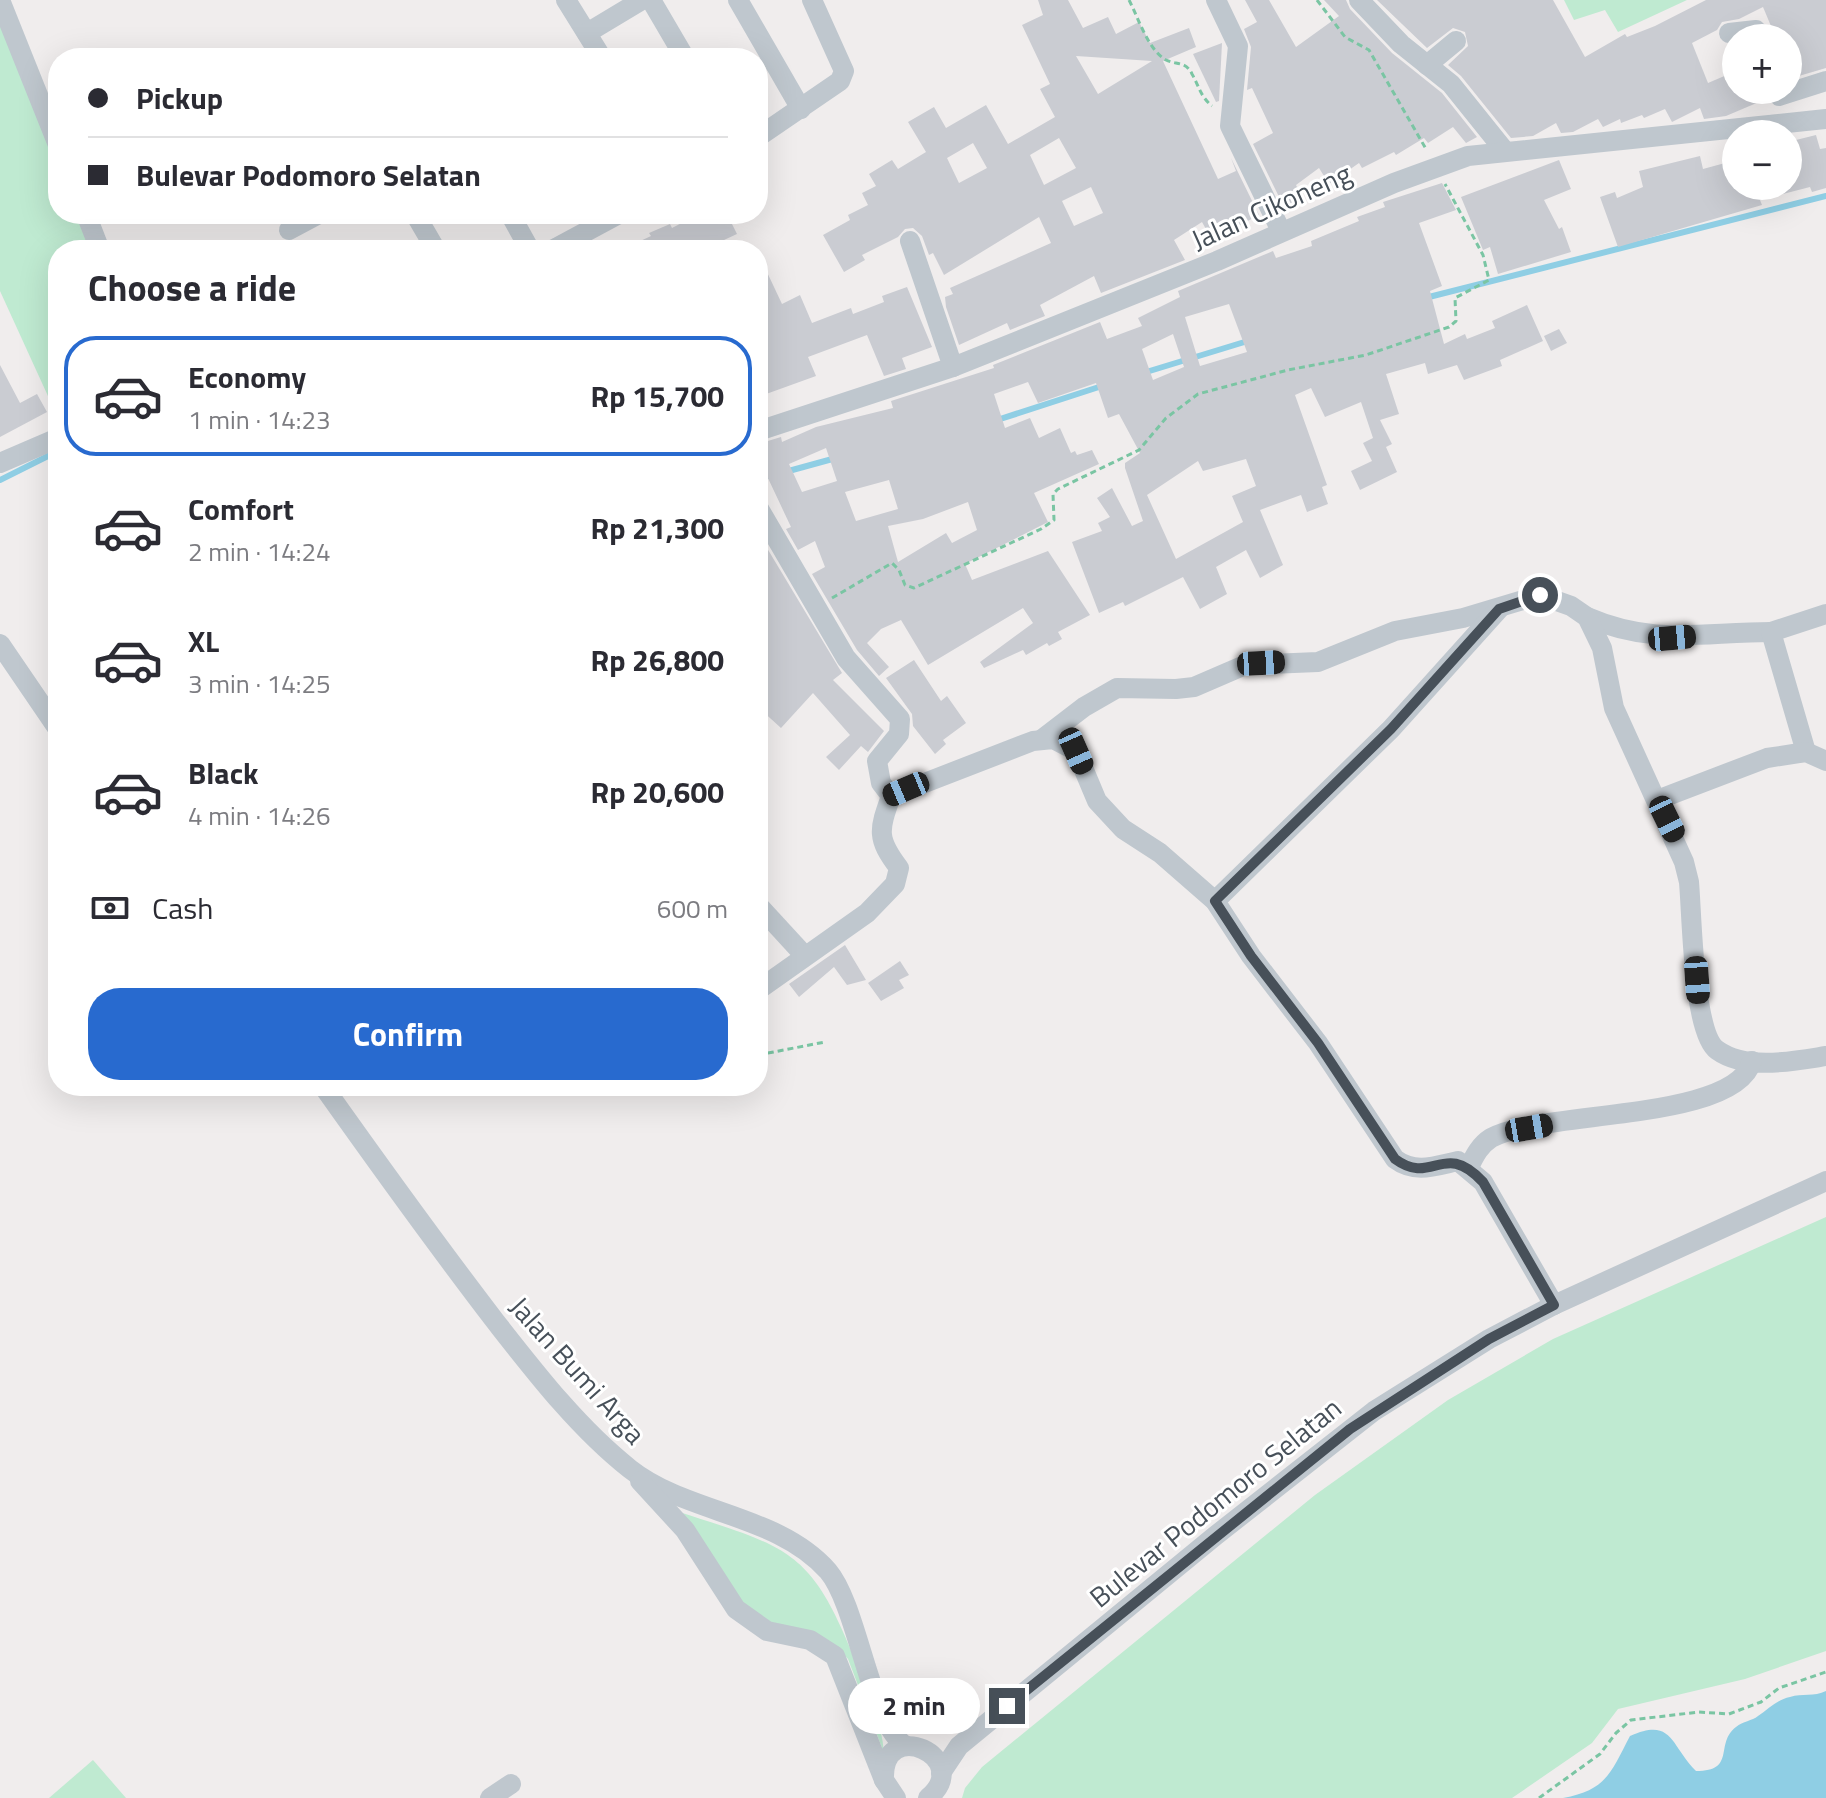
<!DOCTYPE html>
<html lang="en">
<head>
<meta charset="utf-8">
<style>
	body { margin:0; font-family:"Titillium Web",sans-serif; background:#f2f2f3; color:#2b2b33; height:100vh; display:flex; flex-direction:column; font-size:30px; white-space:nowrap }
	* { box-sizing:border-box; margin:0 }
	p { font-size:26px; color:#7c7c81 }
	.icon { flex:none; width:44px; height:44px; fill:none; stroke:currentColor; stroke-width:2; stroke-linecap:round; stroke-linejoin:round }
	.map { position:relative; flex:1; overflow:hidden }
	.drawer { position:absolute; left:48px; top:240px; width:720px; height:856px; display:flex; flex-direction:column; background:#fff; border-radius:32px; box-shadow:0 8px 32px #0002 }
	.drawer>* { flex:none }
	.hud { position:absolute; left:48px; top:48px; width:720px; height:176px; border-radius:32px; box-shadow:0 8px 32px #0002; display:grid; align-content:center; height:176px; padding:0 40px; background:#fff }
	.fabs { position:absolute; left:1722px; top:24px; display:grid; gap:16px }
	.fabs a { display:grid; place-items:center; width:80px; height:80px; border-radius:50%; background:#fff; box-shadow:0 8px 32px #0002; font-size:40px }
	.end { position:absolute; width:36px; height:36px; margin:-18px; border:10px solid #475059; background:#fff; box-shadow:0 0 0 4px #fff }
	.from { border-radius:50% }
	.bubble { position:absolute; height:56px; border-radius:28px; background:#fff; box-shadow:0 8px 32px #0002; font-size:26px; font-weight:700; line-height:56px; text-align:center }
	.car { position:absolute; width:24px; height:48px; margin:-24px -12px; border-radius:10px; box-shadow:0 0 6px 2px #0007; background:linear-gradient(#222 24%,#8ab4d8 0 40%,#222 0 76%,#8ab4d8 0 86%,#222 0) }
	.hud b { display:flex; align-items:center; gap:28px; height:76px; font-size:30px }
	.hud b+b { border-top:2px solid #e1e1e2 }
	.hud i { width:20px; height:20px; background:#2b2b33 }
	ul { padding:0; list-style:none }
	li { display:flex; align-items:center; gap:24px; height:120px; margin:0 16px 12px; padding:0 24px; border:4px solid transparent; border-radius:32px }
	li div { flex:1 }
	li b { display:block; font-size:30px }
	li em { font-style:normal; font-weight:700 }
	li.selected { border-color:#286acf }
	li>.icon { width:72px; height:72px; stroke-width:1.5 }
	h2 { padding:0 40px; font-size:36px; line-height:96px }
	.pay { display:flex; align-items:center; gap:20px; height:88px; padding:0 40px; font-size:30px }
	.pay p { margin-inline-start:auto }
	.button { display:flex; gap:16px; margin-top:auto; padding:16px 40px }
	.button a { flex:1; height:92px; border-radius:32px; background:#286acf; color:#fff; font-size:32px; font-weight:700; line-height:92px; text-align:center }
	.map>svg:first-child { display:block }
</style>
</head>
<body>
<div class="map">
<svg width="1826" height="1798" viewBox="0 0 1826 1798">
	<rect width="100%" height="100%" fill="#f0eded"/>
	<!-- green -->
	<g fill="#bfead1">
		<polygon points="1564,0 1687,0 1618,32 1605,10 1574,20"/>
		<polygon points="0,21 58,162 58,214 80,214 93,250 58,250 58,418 0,291"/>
		<polygon points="1826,1217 1826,1651 1745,1679 1618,1709 1592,1743 1512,1798 962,1798 965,1788 982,1767 1315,1495 1448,1400 1553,1339"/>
		<path d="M676 1511C790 1548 811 1548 857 1665 868 1694 882 1722 884 1753L848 1659 841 1651 757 1618 745 1607Z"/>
		<polygon points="93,1760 126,1798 49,1798"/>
	</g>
	<!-- water -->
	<path fill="#8fcee4" d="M1826 1691V1798H1563C1607 1790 1611 1772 1630 1736 1673 1717 1670 1745 1696 1771 1737 1771 1714 1744 1736 1727 1743 1721 1752 1721 1758 1716 1769 1709 1776 1700 1790 1697 1802 1693 1814 1697 1826 1691Z"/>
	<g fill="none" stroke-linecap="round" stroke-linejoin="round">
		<!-- stream -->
		<g stroke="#8fcee4" stroke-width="6">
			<polyline points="1425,298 1826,196"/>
			<polyline points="1143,373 1251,340"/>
			<polyline points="994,421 1102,386"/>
			<polyline points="785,472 836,458"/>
			<polyline points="758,479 774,474"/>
			<polyline points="0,480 58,451"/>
		</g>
	</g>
	<!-- building -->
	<g fill="#caccd2" fill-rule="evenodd">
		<path d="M1038 0H1068L1083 28 1108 17 1116 34 1139 22 1150 43 1189 28 1196 47 1163 61 1218 179 1236 171 1231 158 1259 215 1212 240 1202 222 1174 240 1185 260 1101 293 1094 276 1040 305 1045 316 1010 330 1007 323 959 345 946 307 945 297 953 294 950 288 1051 243 1039 217 944 275 933 253 929 255 922 236 913 228 905 229 898 237 862 255 865 260 844 272 823 235 850 220 848 215 868 205 862 193 876 186 869 174 892 160 898 169 926 152 908 122 934 107 946 128 986 105 1008 144 1055 117 1040 89 1050 84 1022 25 1043 15ZM1076 56 1152 61 1098 94ZM1059 138 1076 168 1044 185 1030 155ZM973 143 987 168 959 183 947 158ZM1091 187 1103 213 1074 226 1062 201Z"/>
		<polygon points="1245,0 1269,0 1296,47 1339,16 1324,0 1346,0 1350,9 1392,53 1442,93 1477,137 1466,143 1453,127 1428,143 1424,138 1396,155 1394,152 1362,168 1359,163 1329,184 1319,168 1296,185 1302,197 1284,207 1253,144 1273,133 1252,88 1247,90 1251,47 1244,29 1257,22"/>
		<polygon points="1377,0 1553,0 1585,57 1625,34 1627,37 1655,26 1706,0 1826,0 1826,68 1792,78 1788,69 1788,38 1776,38 1763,7 1739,19 1722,22 1717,30 1692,43 1708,83 1736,71 1736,90 1768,90 1766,99 1726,116 1704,119 1700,108 1672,122 1665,109 1644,118 1642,115 1621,123 1620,119 1603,127 1598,119 1573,132 1561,133 1556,123 1533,136 1511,138 1461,76 1448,65 1468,46 1465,32 1453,28 1427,48"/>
		<polygon points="1222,43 1219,101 1216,102 1193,54"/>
		<polygon points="1816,135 1820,149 1826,148 1826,188 1812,192 1810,187 1760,200 1762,205 1618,247 1600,197 1615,192 1617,198 1643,187 1639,171 1700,156 1703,169 1736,160 1736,186 1788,186 1788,142"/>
		<polygon points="1559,160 1571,189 1544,200 1559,229 1562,227 1571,252 1498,274 1490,247 1483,250 1461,197"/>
		<path d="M1442 183 1456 210 1419 223 1442 286 1430 291 1444 344 1465 334 1467 339 1495 328 1492 321 1527 305 1543 341 1500 360 1502 366 1464 380 1457 365 1428 374 1425 363 1386 374 1399 414 1380 420 1392 444 1386 447 1397 472 1360 490 1351 471 1372 461 1363 443 1373 438 1361 402 1325 417 1311 388 1295 395 1327 485 1322 487 1328 504 1307 512 1301 495 1260 510 1283 565 1260 578 1246 550 1216 567 1227 594 1200 609 1183 577 1125 606 1123 602 1099 613 1072 542 1102 531 1098 523 1110 517 1097 498 1112 488 1132 526 1143 521 1125 468V463L1140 453 1119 414 1108 418 1096 383 1038 403 1028 382 994 394 1005 428 1030 418 1039 438 1060 428 1071 453 1075 451 1077 455 1092 450 1099 464 1034 493 1048 522 965 564 972 580 1048 551 1090 615 1058 632 1062 639 1049 646 1047 643 1026 655 1023 650 984 668 980 662 1033 623 1023 608 928 665 901 620 881 629 867 643 889 667 879 676 857 650 812 574 825 567 815 541 798 550 786 529 791 527 758 457V444L781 437 782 442 816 427 893 408 891 401 994 368 993 365 1100 322 1107 339 1142 326 1138 318 1180 297 1178 291 1273 251 1276 258 1312 246 1311 241 1359 221 1357 217 1385 207 1383 202ZM1229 304 1247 352 1200 366 1185 317ZM1173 334 1184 367 1153 380 1142 349ZM826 448 837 481 802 492 789 464ZM1246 459 1256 486 1232 496 1243 522 1176 559 1147 495 1198 461 1203 471ZM889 480 898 509 856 521 845 492ZM968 502 977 530 952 543 946 533 898 562 888 526 923 519Z"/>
		<polygon points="699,214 727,214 737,234 724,240 729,250 621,250 651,236 649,233 670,224 672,228"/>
		<polygon points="758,253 782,304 800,295 812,323 851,308 853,314 884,302 882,296 907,287 932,347 902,358 906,369 884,376 867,335 808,357 816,376 758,397"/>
		<polygon points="1559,329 1567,343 1551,351 1544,336"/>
		<polygon points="0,365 20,403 37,394 47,412 0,437"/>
		<polygon points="761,538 842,673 833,680 884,731 868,752 861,746 839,770 826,757 850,735 813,693 781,728 758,707 758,539"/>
		<polygon points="914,660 941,701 947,696 966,723 943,740 946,744 935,754 913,726 912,714 886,678"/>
		<polygon points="845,945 866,980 847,985 834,967 799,997 789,984"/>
		<polygon points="900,961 909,975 899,980 904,988 881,1001 868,983"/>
	</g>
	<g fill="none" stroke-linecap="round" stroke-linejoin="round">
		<!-- path -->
		<g stroke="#7ac5a3" stroke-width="3" stroke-dasharray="6 4" stroke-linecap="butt">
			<path d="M1129 0C1138 17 1148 50 1166 60 1176 65 1186 61 1192 74 1199 86 1200 96 1212 106"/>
			<polyline points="1317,0 1345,37 1369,50 1426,149"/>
			<polyline points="832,598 892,563 899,570 905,585 914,588 1041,529 1054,520 1053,494 1058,489 1139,450 1166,418 1198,394 1288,370 1366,355 1449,327 1456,321 1455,298 1489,280 1483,255 1445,184"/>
			<polyline points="758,1055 825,1042"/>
			<polyline points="1539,1798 1600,1754 1616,1733 1631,1720 1699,1712 1729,1714 1761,1702 1779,1688 1826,1672"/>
		</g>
		<!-- minor -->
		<g stroke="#bfc7ce" stroke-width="20">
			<polyline points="0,0 58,145"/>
			<polyline points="566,0 602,58"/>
			<polyline points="651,0 685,58"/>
			<polyline points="738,0 801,109"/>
			<polyline points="1216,0 1238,46 1230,126 1281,231"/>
			<polyline points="1359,0 1401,44 1451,84 1504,150"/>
			<polyline points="587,33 642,0"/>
			<polyline points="1729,33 1756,30 1763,38"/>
			<polyline points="1427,65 1456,41"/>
			<polyline points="1779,96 1826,81"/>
			<polyline points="758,137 840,81 844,71 812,0"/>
			<polyline points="86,214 100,250"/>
			<polyline points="415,214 436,250"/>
			<polyline points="510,214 530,250"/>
			<polyline points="289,230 319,214"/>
			<polyline points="910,241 953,367"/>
			<polyline points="552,250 619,214"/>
			<polyline points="758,431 953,367 1217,261 1394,183 1468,156 1826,119"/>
			<polyline points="0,463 58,438"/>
			<polyline points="758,507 846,658 900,719 899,734 877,761 881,783 891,796"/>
			<path d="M1587 617C1654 646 1702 632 1771 632"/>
			<polyline points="0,644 58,729"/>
			<path d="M1041 740 1084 707 1117 688 1176 689 1194 687 1245 665 1318 662 1395 631 1463 618 1540 595 1571 606 1587 617 1602 648 1614 708 1684 862 1689 882C1692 915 1693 1033 1717 1050 1746 1071 1794 1061 1826 1056"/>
			<polyline points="1806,752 1771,632 1826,614"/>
			<polyline points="1657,800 1767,758 1806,752 1826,761"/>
			<polyline points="1215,901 1391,729 1499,609"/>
			<polyline points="758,905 804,955"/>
			<path d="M758 990 867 913 895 884 899 868C876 838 879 830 891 796L1033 741 1053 739 1076 751 1097 801 1123 829 1160 853 1215 901 1251 956 1318 1043 1395 1159C1415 1174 1435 1166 1458 1161L1483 1182 1554 1305"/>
			<path d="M323 1086C379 1165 436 1244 495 1321 535 1372 578 1428 630 1469 687 1514 778 1514 828 1571 858 1606 871 1726 906 1746"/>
			<path d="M1469 1167C1475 1155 1480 1145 1491 1138 1541 1110 1735 1122 1752 1061"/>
			<polyline points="640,1481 685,1530 736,1609 767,1631 810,1640 835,1656 884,1780"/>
			<polyline points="941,1773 959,1746 1215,1536 1374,1411 1489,1339 1554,1305 1826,1181"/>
			<polyline points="490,1798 511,1784"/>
			<path d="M896 1798 884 1780C881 1714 976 1758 928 1798"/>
		</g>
	</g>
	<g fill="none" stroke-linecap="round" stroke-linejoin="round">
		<!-- route -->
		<path stroke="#475059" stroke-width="10" d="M1007 1706 1350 1429 1489 1339 1554 1305 1483 1182C1443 1139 1433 1187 1395 1159L1318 1043 1251 956 1215 901 1391 729 1499 609 1540 595"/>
	</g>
	<g text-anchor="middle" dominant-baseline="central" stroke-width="6" stroke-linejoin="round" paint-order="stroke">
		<!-- street labels -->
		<g font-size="28" fill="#475059" stroke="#fff">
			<text transform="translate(1271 206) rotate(-24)">Jalan Cikoneng</text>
			<text transform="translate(578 1370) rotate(48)">Jalan Bumi Arga</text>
			<text transform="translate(1215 1502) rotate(-39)">Bulevar Podomoro Selatan</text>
		</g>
	</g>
</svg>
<div class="fabs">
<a>+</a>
<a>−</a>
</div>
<i class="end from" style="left:1540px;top:595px"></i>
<i class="end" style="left:1007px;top:1706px"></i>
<div class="bubble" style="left:848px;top:1678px;width:132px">2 min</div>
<i class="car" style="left:1672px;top:638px;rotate:85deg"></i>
<i class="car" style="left:1261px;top:663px;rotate:87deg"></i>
<i class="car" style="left:1076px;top:751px;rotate:156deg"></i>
<i class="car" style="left:906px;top:789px;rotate:247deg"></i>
<i class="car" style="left:1667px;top:819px;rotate:154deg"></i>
<i class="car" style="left:1697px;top:980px;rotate:176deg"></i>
<i class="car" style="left:1529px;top:1128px;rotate:80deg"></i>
<div class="hud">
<b><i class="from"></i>Pickup</b>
<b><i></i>Bulevar Podomoro Selatan</b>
</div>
<section class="drawer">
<h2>Choose a ride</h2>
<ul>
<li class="selected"><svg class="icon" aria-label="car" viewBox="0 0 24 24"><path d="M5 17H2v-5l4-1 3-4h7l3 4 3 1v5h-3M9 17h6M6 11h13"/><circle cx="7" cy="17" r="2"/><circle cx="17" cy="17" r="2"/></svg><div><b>Economy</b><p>1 min · 14:23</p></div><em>Rp 15,700</em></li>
<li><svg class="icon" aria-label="car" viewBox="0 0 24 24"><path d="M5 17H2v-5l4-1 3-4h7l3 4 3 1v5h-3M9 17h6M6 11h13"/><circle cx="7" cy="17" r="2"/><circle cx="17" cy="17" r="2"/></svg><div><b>Comfort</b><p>2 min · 14:24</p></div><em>Rp 21,300</em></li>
<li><svg class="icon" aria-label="car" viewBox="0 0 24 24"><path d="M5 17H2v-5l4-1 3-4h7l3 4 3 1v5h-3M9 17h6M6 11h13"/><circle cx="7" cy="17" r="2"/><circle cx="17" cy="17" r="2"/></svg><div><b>XL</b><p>3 min · 14:25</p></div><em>Rp 26,800</em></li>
<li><svg class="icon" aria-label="car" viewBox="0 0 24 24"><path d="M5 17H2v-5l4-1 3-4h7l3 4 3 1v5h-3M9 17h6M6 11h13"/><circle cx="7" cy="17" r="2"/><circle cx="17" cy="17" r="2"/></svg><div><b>Black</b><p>4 min · 14:26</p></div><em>Rp 20,600</em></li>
</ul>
<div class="pay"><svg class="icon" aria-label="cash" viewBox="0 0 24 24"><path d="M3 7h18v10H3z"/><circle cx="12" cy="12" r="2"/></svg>Cash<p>600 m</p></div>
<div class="button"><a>Confirm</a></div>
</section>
</div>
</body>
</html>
